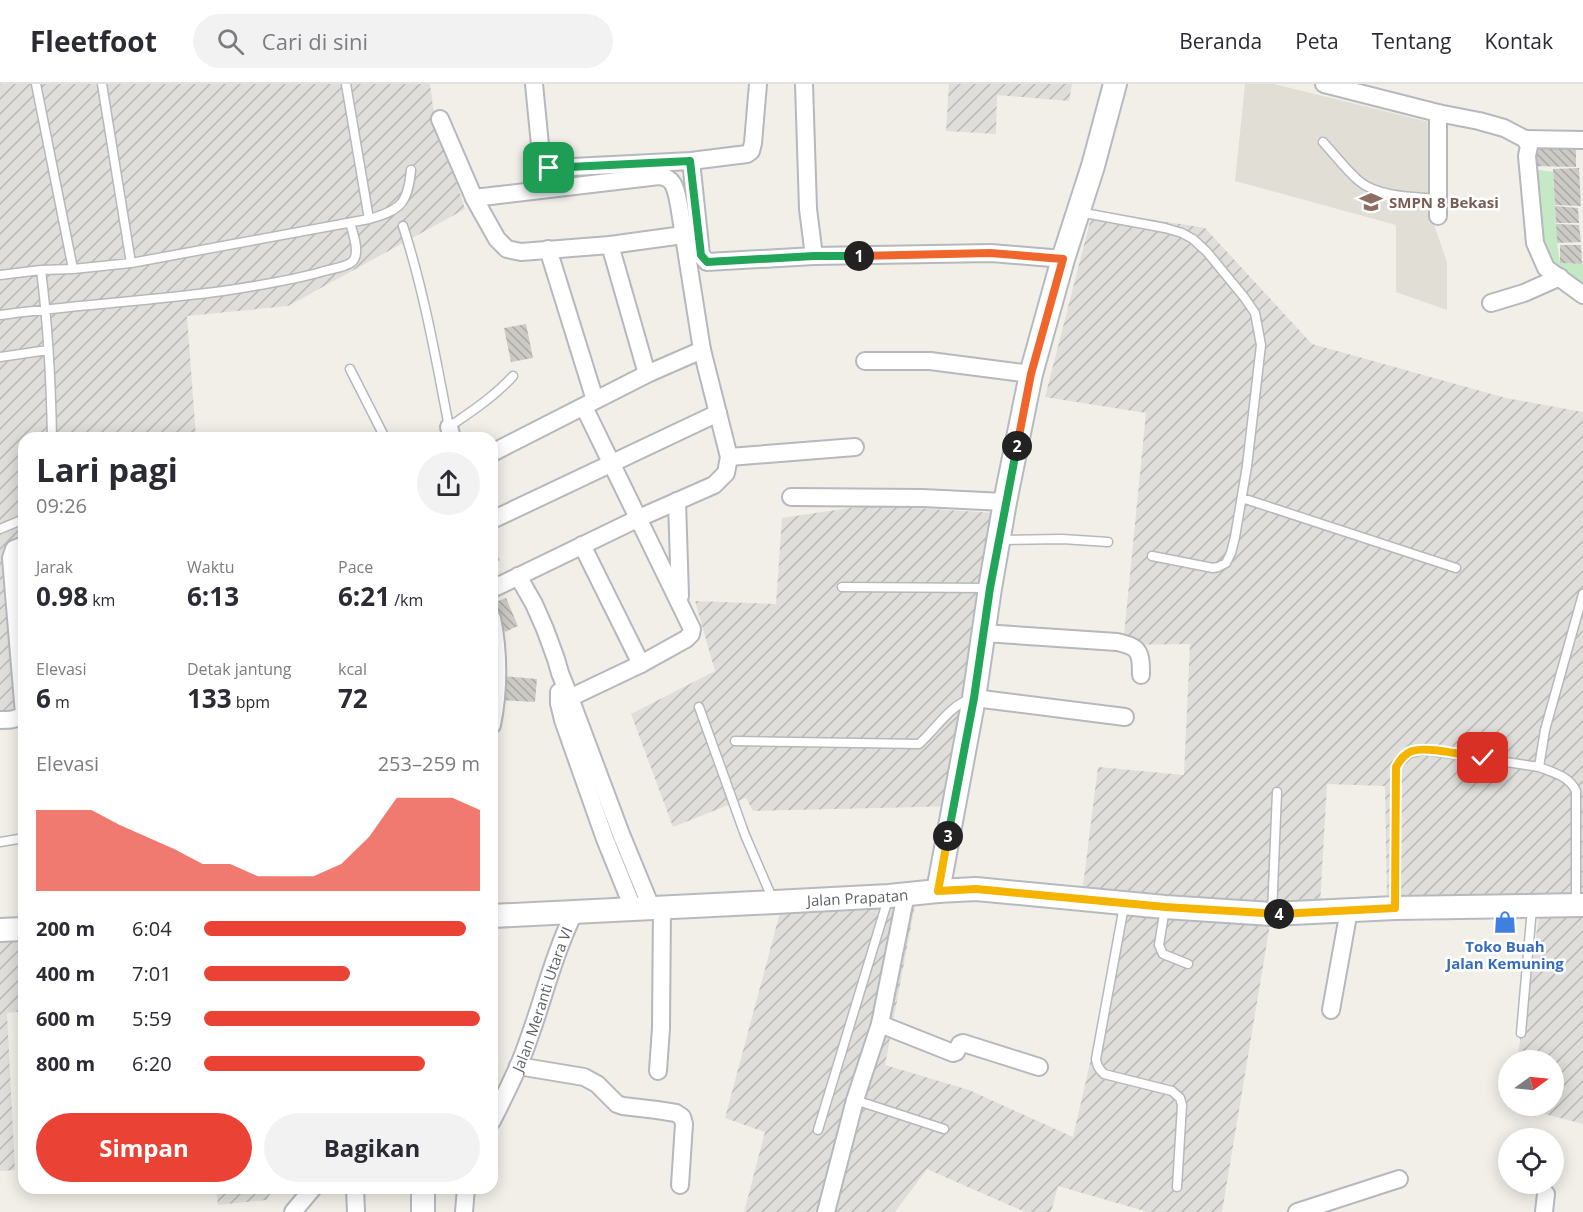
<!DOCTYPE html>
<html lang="id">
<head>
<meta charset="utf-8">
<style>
  :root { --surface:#fff; --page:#f2f2f3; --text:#2b2b33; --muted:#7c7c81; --line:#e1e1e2; --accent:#ea4335 }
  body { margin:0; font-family:"Open Sans",sans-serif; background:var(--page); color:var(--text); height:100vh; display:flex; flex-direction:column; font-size:22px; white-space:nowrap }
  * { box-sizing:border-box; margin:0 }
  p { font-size:20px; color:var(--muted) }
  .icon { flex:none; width:33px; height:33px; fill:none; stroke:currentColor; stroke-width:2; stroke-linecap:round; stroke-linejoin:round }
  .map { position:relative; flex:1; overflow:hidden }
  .drawer { position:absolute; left:18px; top:348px; width:480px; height:762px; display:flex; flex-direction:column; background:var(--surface); border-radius:18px; box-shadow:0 3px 15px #0003 }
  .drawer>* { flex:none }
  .needle { width:39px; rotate:75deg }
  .tools { position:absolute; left:1498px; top:966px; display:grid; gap:12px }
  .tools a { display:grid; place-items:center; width:66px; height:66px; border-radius:50%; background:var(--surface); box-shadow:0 3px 15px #0003; font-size:30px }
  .pin { position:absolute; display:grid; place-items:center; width:51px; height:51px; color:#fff; margin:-26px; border-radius:12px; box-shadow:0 3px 9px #0006 }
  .km { position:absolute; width:30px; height:30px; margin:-15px; border-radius:50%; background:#222; color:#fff; font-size:16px; line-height:30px; text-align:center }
  .round { display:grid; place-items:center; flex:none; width:63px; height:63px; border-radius:32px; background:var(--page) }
  .head { display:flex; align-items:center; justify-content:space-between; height:102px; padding:0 18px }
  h1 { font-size:33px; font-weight:700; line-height:45px }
  .stats { display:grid; grid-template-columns:repeat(3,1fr); gap:9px; height:102px; padding:6px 18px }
  .stats div { display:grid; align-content:center }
  .stats b { font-size:26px; font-weight:700 }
  .stats small { font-size:16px; font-weight:400 }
  .stats p { font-size:16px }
  .chart { height:168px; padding:12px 18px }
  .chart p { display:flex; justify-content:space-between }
  .chart svg { width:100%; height:108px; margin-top:6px; fill:var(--accent); opacity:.7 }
  .cta { display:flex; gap:12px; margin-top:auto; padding:12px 18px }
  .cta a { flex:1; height:69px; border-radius:36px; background:var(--accent); color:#fff; font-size:24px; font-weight:700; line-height:69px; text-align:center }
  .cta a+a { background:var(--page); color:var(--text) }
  ul { padding:0 18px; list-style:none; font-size:20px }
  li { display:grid; grid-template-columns:96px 72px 1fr; align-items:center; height:45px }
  li i { height:15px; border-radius:8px; background:var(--accent) }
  header { display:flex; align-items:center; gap:36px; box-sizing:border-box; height:84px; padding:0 30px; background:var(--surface); border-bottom:2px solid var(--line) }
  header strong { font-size:28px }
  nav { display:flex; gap:33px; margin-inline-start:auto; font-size:21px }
  .search { width:420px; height:54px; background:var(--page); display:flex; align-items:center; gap:15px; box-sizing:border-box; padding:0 21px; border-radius:33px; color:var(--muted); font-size:22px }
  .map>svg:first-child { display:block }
  .industrial { fill:url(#industrial-furrows) }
  .education { fill:#e1ded6 }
  .park { fill:#c5e8c5 }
  .building { fill:url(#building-back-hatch) }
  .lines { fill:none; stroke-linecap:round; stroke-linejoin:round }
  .lane-casing { stroke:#b5b8bc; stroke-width:11 }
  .street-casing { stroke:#b5b8bc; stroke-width:20 }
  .secondary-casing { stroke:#b6babf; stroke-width:26 }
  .lane { stroke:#fff; stroke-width:8 }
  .street { stroke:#fff; stroke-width:16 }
  .secondary { stroke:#fff; stroke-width:22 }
  .split-1-casing { stroke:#fff; stroke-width:12 }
  .split-2-casing { stroke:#fff; stroke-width:12 }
  .split-3-casing { stroke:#fff; stroke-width:12 }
  .split-4-casing { stroke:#fff; stroke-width:12 }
  .split-5-casing { stroke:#fff; stroke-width:12 }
  .split-1 { stroke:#22a559; stroke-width:8 }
  .split-2 { stroke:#f0652b; stroke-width:8 }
  .split-3 { stroke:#22a559; stroke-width:8 }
  .split-4 { stroke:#f5b400; stroke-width:8 }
  .split-5 { stroke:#f5b400; stroke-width:8 }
  .labels { text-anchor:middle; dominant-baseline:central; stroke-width:5; stroke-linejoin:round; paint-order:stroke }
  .education-label { font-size:15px; font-weight:bold; fill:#785e54; stroke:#fff; text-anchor:start }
  .street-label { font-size:15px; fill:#5f6368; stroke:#fff }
  .shop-label { font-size:15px; font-weight:bold; fill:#366cbe; stroke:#fff }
</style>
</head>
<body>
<header>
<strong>Fleetfoot</strong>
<div class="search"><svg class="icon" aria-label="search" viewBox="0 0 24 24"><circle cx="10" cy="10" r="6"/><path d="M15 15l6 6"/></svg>Cari di sini</div>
<nav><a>Beranda</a><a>Peta</a><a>Tentang</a><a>Kontak</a></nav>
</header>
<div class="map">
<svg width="1583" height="1128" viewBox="0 0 1583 1128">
  <defs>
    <pattern id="industrial-furrows" width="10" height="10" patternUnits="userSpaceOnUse" patternTransform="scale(1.5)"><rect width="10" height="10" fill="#e0deda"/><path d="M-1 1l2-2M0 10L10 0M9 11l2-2" fill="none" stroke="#b9b8b5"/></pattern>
    <pattern id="building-back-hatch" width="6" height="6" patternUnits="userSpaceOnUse" patternTransform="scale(1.5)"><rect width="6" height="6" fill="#cccac5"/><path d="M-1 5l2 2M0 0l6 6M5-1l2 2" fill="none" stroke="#a9a8a4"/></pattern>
  </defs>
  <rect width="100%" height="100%" fill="#f1efe8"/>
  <path class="industrial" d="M 0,0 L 430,0 L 433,23 L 465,125 L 288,222 L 187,232 L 196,354 L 24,354 L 24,463 L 23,464 L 24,489 L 24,637 L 0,639 Z
    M 949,0 L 1072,0 L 1069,17 L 997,11 L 996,50 L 946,47 Z
    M 1093,126 L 1205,144 L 1312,260 L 1506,314 L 1583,328 L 1583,1040 L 1515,1022 L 1554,1022 L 1554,976 L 1517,976 L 1542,813 L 1387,814 L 1385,702 L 1327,700 L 1320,821 L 1273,822 L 1222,1128 L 1148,1128 L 1058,1102 L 1051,1128 L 1025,1128 L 927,1085 L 895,1128 L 744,1128 L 765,1048 L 725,1034 L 781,825 L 915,821 L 885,981 L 969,1006 L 1073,1053 L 1125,827 L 1080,825 L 1098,683 L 1184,691 L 1190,560 L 1123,561 L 1146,329 L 1045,313 Z
    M 869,421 L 1010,430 L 960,722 L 753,727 L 746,714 L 673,743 L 631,630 L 715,587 L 695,517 L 776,520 L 782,434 Z
    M 24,840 L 24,927 L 7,929 L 15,1086 L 0,1087 L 0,843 Z
    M 216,1104 L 273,1104 L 267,1116 L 218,1121 Z"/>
  <path class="education" d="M 1245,0 L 1274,0 L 1429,38 L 1433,138 L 1447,178 L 1447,226 L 1396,208 L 1396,141 L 1235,97 Z"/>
  <path class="park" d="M 1532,85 L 1553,88 L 1557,159 L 1560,179 L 1583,180 L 1583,208 L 1557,188 L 1538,161 Z"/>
  <path class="building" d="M 1532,62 L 1576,63 L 1576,83 L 1531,82 Z
    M 1579,84 L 1581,122 L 1555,121 L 1553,85 Z
    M 1555,122 L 1578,124 L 1579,139 L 1556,139 Z
    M 1556,140 L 1579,141 L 1581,158 L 1557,159 Z
    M 1560,161 L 1581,161 L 1582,180 L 1560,179 Z
    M 526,240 L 533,274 L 511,278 L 504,244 Z
    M 495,468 L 500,476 L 492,481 L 492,470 Z
    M 506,514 L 518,542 L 505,548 L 493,519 Z
    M 502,592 L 537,595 L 535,618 L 500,616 Z"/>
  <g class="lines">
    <g class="lane-casing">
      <path id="lane" d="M 36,0 L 73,185
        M 102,0 L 131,179
        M 346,0 L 369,135
        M 1323,58 C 1335,71 1346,86 1359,97 C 1378,113 1414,113 1438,115
        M 1079,128 L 1165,144 L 1182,149 L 1193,155 L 1207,168 L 1244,213 L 1255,229 L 1261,261 L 1247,382 L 1235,453 L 1231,469 L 1226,479 L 1218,483 L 1213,484 L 1152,472
        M 403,142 C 424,207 436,275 449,343 C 472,327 494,313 513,292
        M 41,186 C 48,241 51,298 52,354
        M 0,191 L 41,186 L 73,185 L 131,179 L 369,135 C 401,126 408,119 411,86
        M 0,231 C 74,221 149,217 223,207 C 256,202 289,197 321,188 C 330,185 344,184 352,178 C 361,170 353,149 350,139
        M 0,273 L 48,266
        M 350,285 L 385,354
        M 1242,414 L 1456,484
        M 0,445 L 24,435
        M 999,456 L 1062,455 L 1108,458
        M 842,503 L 989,504
        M 699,623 L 745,751 L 773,816
        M 735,657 L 919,660 C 935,646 951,620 971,615
        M 0,758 L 24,754
        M 1576,821 L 1576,707 C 1569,692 1554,689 1539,683 L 1545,646 L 1583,510
        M 1124,822 L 1096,975 C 1097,982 1099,985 1104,990 L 1172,1007 L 1180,1014 L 1182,1021 L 1177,1103
        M 1165,824 L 1159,861 L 1163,870 L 1188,880
        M 1395,824 L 1396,683 C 1403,669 1411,668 1426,666 L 1539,683
        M 1272,830 L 1277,708
        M 1521,949 L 1532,824
        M 855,1016 L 944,1045
        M 818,1046 L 888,815"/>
    </g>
    <g class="street-casing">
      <g id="street">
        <path d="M 534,0 L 541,71 C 542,78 545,83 553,84 L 691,77 L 747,70 L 751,67 L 753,59 L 758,0"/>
        <path d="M 804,0 L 808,125 L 814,172"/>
        <path d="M 1324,0 L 1438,29 L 1479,37 L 1504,44 L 1525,55 L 1529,62 L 1527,72 L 1535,159 L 1546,184 L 1583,211"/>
        <path d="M 440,35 L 474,114 L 497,155 L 507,165 L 521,168 L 610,161 L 683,151"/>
        <path d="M 1525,55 L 1583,56"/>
        <path d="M 691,77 L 701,171 L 707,178 L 814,172 L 991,169 L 1063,175"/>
        <path d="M 474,114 L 659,92 C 675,93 676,107 679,121 L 702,266 L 729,373 L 726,389 L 714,401 L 639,434 L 492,505"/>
        <path d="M 1438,132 L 1438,29"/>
        <path d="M 610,161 L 647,290"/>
        <path d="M 548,165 L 595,316"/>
        <path d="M 1491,219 L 1524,209 L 1560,193"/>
        <path d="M 865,277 L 930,277 L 1031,290"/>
        <path d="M 449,343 L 452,354"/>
        <path d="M 492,369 L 647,290 L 702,266"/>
        <path d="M 729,373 L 855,363"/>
        <path d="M 791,413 L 922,414 L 1005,418"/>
        <path d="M 677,417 L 680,512"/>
        <path d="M 492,436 L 718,329"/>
        <path d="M 582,461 L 641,580"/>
        <path d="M 518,492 L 534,520 L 545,545 L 556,575 L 560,589 L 570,614 L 621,750 L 651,823"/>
        <path d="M 492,534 C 499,568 499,607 492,641"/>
        <path d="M 983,549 L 1117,558 C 1140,563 1141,568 1141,591"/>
        <path d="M 559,608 L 559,619 L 563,636 L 605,755 L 633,824"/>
        <path d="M 974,614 L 1125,633"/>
        <path d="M 559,619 L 641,580 L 686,555 L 691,550 L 692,545 L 584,323"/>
        <path d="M 0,636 C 9,636 17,636 24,630 L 11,474 L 14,465 L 24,461"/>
        <path d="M 1331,926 L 1349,826"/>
        <path d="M 880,940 L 953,969 L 956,968 L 960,960 L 963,959 L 1039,983"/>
        <path d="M 518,982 L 584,993 L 597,1000 L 617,1020 L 623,1022 L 657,1026 L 676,1029 L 682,1033 L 684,1040 L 680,1101"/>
        <path d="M 658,987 L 661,944 L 662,822"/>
        <path id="s1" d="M 492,1037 C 501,1019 510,1001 518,983 C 540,932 550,877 575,827"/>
        <path d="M 355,1104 L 356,1128"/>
        <path d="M 293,1128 L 313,1104"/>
        <path d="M 464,1128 L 466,1104"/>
        <path d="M 826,1128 L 855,1016 L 880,940 L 906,810"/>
        <path d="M 1297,1128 L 1399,1095"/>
        <path d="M 1544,1128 L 1546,1110"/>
      </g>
    </g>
    <g class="secondary-casing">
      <g id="secondary">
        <path d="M 938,807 L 974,614 L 990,504 L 1005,418 L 1031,290 L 1063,175 L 1093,82 L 1115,0"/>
        <path id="s2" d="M 492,832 L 775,818 L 889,812 L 938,807 L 976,805 L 1165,823 L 1272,830 L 1395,824 L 1583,821"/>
        <path d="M 0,846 L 24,845"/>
        <path d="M 423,1104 L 423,1128"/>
      </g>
    </g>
    <use href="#lane" class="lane"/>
    <use href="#street" class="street"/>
    <use href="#secondary" class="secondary"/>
  </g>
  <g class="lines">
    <g class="split-1-casing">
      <path id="split-1" d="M 549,84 L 690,77 L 701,171 L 707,178 L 814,172 L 859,172"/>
    </g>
    <g class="split-2-casing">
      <path id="split-2" d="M 859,172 L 990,169 L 1063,175 L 1031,290 L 1017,362"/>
    </g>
    <g class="split-3-casing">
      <path id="split-3" d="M 948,752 L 974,614 L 990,504 L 1017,362"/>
    </g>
    <g class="split-4-casing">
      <path id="split-4" d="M 948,752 L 938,807 L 976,805 L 1165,823 L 1279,830"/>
    </g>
    <g class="split-5-casing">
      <path id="split-5" d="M 1279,830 L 1395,824 L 1396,683 C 1400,676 1404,670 1412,667 C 1429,662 1465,672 1483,674"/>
    </g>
    <use href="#split-1" class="split-1"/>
    <use href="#split-2" class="split-2"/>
    <use href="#split-3" class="split-3"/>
    <use href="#split-4" class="split-4"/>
    <use href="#split-5" class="split-5"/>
  </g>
  <defs>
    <g id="school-bare" transform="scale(1.8)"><path d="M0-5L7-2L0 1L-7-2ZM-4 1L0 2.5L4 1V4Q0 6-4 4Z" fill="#8d6e63" stroke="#fff" stroke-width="2.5" paint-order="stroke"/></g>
    <g id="shop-bare" transform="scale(1.8)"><path d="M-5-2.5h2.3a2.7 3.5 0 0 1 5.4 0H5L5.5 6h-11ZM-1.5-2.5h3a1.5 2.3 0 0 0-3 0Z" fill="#3f7fe0" stroke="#fff" stroke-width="2.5" paint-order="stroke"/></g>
  </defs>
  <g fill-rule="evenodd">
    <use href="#school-bare" x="1371" y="118"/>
    <use href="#shop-bare" x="1505" y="838"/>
  </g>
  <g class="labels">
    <g class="education-label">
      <text x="1389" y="118">SMPN 8 Bekasi</text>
    </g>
    <g class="street-label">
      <text stroke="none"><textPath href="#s2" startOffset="366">Jalan Prapatan</textPath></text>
      <text stroke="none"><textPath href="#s1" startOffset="132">Jalan Meranti Utara VI</textPath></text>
    </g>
    <g class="shop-label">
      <text x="1505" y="862">Toko Buah<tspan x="1505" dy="17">Jalan Kemuning</tspan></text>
    </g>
  </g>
</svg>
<div class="tools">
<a><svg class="needle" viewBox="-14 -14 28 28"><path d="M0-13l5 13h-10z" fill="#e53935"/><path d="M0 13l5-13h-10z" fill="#7c7c81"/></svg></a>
<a><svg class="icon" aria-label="locate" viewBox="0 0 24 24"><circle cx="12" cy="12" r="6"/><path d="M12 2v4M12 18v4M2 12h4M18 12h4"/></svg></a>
</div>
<div class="pin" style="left:549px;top:84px;background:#1e9e55"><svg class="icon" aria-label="arrive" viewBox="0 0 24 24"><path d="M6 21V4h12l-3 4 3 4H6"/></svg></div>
<div class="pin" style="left:1483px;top:674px;background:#d93025"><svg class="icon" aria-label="check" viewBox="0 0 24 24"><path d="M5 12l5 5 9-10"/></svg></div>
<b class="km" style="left:859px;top:172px">1</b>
<b class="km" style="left:1017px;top:362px">2</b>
<b class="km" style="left:948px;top:752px">3</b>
<b class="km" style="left:1279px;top:830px">4</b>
<section class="drawer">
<div class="head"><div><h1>Lari pagi</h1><p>09:26</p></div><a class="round"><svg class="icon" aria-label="share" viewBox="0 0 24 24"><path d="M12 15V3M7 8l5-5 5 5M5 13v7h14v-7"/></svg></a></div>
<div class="stats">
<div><p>Jarak</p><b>0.98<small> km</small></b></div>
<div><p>Waktu</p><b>6:13</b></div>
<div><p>Pace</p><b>6:21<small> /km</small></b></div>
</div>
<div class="stats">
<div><p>Elevasi</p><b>6<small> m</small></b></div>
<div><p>Detak jantung</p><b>133<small> bpm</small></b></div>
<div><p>kcal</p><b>72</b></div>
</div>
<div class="chart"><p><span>Elevasi</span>253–259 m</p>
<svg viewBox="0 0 160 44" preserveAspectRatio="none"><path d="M0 44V11L10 11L20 11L30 17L40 22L50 27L60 33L70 33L80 38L90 38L100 38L110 33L120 22L130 6L140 6L150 6L160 11V44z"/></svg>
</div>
<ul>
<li><b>200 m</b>6:04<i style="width:95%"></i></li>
<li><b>400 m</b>7:01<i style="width:53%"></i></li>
<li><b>600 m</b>5:59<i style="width:100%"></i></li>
<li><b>800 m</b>6:20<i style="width:80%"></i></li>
</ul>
<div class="cta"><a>Simpan</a><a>Bagikan</a></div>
</section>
</div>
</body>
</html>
